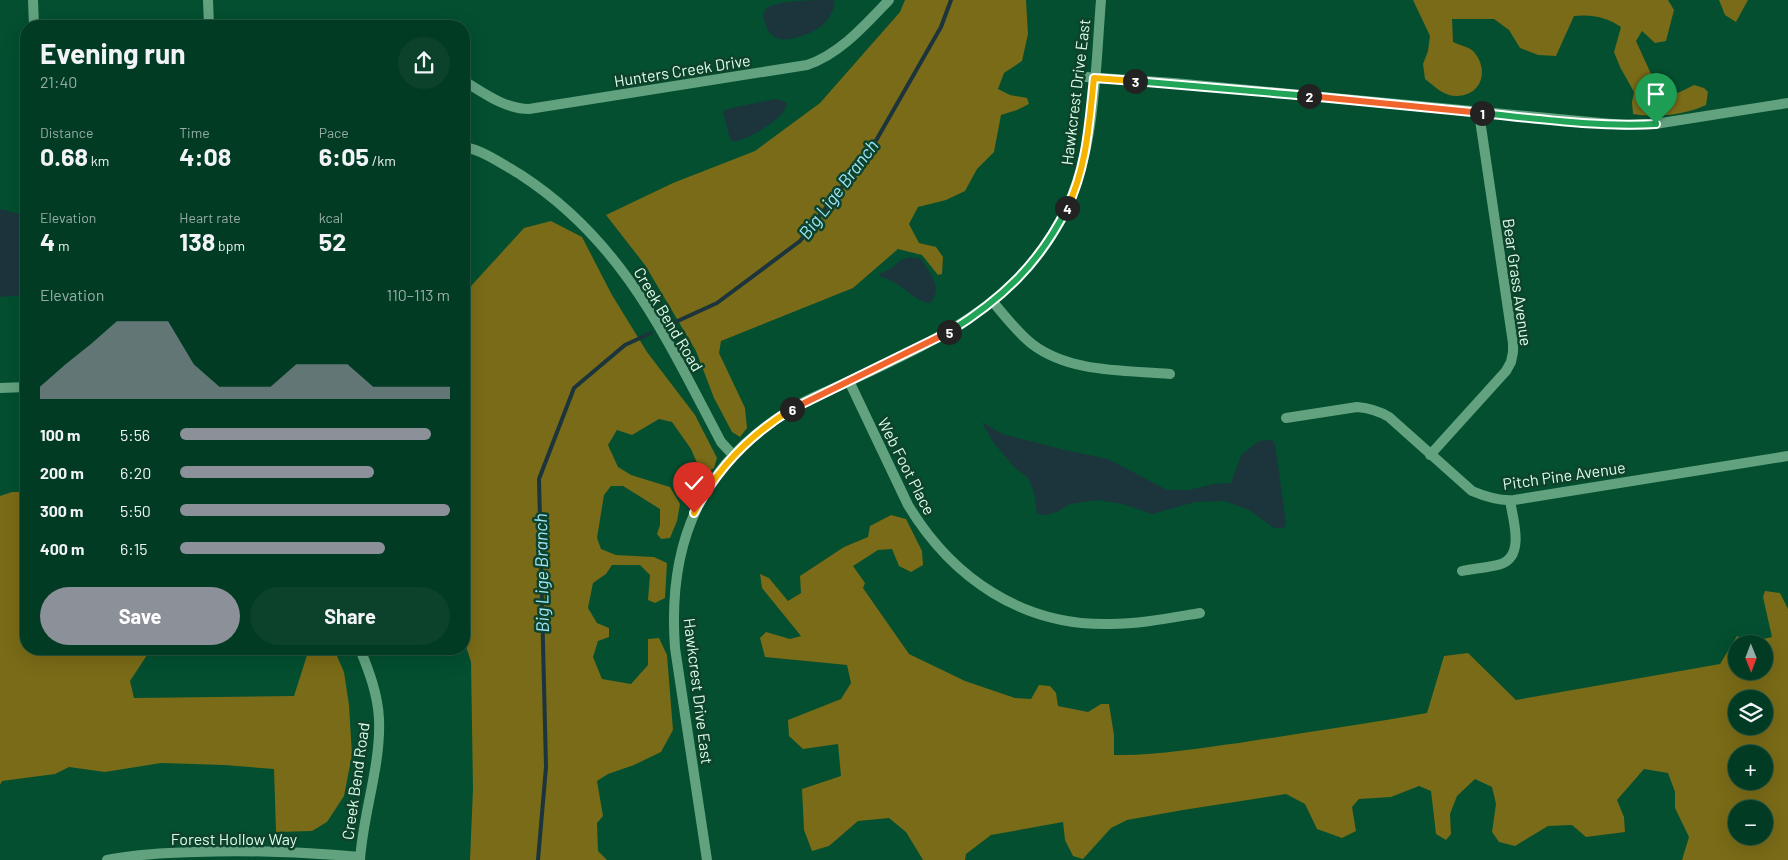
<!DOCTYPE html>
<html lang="en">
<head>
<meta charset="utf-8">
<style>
  :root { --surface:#023b24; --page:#0c422c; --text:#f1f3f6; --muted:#96ada6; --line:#235541; --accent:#8c9099 }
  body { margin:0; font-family:Barlow,sans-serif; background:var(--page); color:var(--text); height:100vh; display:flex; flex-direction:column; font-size:19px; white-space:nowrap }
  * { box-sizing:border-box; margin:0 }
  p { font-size:16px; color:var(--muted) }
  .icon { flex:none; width:28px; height:28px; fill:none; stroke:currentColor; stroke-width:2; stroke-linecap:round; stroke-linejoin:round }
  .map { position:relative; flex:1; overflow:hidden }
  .panel { position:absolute; left:20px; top:20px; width:450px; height:635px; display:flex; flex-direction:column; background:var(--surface); border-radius:20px; box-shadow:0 5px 20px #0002,0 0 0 1px var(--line) }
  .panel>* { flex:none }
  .needle { width:32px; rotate:179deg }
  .fabs { position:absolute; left:1728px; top:635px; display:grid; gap:10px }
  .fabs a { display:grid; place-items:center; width:45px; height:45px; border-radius:50%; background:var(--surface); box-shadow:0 5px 20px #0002,0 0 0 1px var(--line); font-size:25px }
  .pin { position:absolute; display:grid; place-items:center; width:42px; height:42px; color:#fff; margin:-51px -21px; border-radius:50% 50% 50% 0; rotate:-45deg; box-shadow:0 0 5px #0007 }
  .pin .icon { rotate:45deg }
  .km { position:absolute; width:25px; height:25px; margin:-12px; border-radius:50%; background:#222; color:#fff; font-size:14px; line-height:25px; text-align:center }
  .round { display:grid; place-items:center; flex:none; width:52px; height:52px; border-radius:26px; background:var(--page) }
  .headline { display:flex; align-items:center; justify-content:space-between; height:85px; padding:0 20px }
  h1 { font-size:28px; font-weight:700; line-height:38px }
  .figures { display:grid; grid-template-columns:repeat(3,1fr); gap:8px; height:85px; padding:5px 20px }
  .figures div { display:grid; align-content:center }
  .figures b { font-size:25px; font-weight:700 }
  .figures small { font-size:14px; font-weight:400 }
  .figures p { font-size:14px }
  .chart { height:140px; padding:10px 20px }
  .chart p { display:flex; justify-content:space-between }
  .chart svg { width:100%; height:90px; margin-top:5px; fill:var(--accent); opacity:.7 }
  .primary-button { display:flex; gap:10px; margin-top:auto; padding:10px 20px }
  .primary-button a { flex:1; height:58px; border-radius:30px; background:var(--accent); color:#fff; font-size:20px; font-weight:700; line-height:58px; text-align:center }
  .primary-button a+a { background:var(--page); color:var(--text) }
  ul { padding:0 20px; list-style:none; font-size:16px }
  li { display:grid; grid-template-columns:80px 60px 1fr; align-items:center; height:38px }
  li i { height:12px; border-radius:6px; background:var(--accent) }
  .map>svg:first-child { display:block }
  .green { fill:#796b17; fill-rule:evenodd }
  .water { fill:#1c353c }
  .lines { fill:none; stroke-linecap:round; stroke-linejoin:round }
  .stream { stroke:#1c353c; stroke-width:4 }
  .street { stroke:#62a27f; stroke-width:10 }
  .split-1-casing { stroke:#fff; stroke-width:10 }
  .split-2-casing { stroke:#fff; stroke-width:10 }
  .split-3-casing { stroke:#fff; stroke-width:10 }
  .split-4-casing { stroke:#fff; stroke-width:10 }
  .split-5-casing { stroke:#fff; stroke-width:10 }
  .split-6-casing { stroke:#fff; stroke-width:10 }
  .split-7-casing { stroke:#fff; stroke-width:10 }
  .split-1 { stroke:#22a559; stroke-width:6 }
  .split-2 { stroke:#f0652b; stroke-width:6 }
  .split-3 { stroke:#22a559; stroke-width:6 }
  .split-4 { stroke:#f5b400; stroke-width:6 }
  .split-5 { stroke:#22a559; stroke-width:6 }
  .split-6 { stroke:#f0652b; stroke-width:6 }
  .split-7 { stroke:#f5b400; stroke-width:6 }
  .labels { text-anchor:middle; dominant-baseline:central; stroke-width:5; stroke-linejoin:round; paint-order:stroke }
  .street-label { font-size:16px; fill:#ddfeea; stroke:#0e422a }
  .water-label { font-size:18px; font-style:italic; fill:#9de6fc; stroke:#0e422a }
</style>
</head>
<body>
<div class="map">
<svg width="1788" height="860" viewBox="0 0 1788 860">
  <rect width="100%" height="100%" fill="#034f30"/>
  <path class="green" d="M 905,0 L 1026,0 L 1028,34 L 1022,61 L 1004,73 L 998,89 L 1010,95 L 1027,98 L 1029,104 L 1017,110 L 1001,115 L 994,152 L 977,169 L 965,191 L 946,200 L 918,207 L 909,224 L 919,243 L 936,247 L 943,257 L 942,274 L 938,275 L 922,255 L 898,249 L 853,288 L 721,341 L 719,353 L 745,408 L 747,428 L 740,437 L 732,432 L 714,398 L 696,351 L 645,265 L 606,215 L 673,183 L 755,151 L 820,103 L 900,12 Z
    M 1413,0 L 1668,0 L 1674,10 L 1666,41 L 1655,43 L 1642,31 L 1636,41 L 1657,87 L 1668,95 L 1680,92 L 1694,85 L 1704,88 L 1708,92 L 1706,105 C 1685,115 1656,118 1633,114 L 1632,102 L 1634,92 L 1620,67 L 1614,52 L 1621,27 C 1606,17 1592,14 1574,16 L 1556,56 L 1538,55 L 1520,48 L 1509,30 L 1494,19 L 1452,19 L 1453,42 C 1459,45 1470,47 1474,52 C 1490,71 1481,97 1455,96 C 1444,96 1434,86 1425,79 L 1423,64 L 1428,51 L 1430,36 Z
    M 1719,0 L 1748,0 L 1736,22 L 1725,15 Z
    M 551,221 L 582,237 L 612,295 L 647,352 L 695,415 L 717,458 L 714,468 L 708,472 L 697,463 L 691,449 L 672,422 L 659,419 L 632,435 L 617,430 L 608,445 L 618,467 L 631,475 L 670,487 L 680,504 L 677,521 L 670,538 L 661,539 L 657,534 L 660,525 L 660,509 L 623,486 L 611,486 L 604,495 L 597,538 L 601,549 L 616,555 L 654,557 L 667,563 L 665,598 L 655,603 L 648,600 L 650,575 L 640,565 L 612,565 L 606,574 L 593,583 L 588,608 L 597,623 L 609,628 L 609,637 L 598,641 L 593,657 L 602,679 L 631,684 L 648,665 L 648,639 L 659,638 L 667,655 L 673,730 L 661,752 L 634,765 L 608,774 L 597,781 L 603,816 L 597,823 L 598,851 L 607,860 L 470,860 L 473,789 L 471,662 L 464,640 L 464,300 L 472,285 L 524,228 Z
    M 12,492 L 26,492 L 26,649 L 151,649 L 130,681 L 134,698 L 294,696 L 309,649 L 334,649 L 344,672 L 349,705 L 352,755 L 344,796 L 327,822 L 312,831 L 276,832 L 274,769 L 224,765 L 161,763 L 105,772 L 69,767 L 55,774 L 2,781 L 0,785 L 0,496 Z
    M 891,515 L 906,519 L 922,551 L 923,565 L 911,572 L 899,566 L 892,549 L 878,550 L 853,566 L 865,583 L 863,588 L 909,654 L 965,681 L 1015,698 L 1031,699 L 1039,685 L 1050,686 L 1056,693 L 1058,706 L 1088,712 L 1101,704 L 1109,704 L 1114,735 L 1114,755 C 1155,756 1198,748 1239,743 C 1302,733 1364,724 1427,713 L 1444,656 L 1468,653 L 1516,700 L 1720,664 L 1737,636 L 1750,642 L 1772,637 L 1763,597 L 1765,591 L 1780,593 L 1788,609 L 1788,860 L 1682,860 L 1689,837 L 1675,808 L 1675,792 L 1668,773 L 1644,769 L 1617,800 L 1624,817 L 1625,832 L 1586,837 L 1572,825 L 1548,826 L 1515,846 L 1499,842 L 1492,832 L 1496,804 L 1492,787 L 1475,779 L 1457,796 L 1450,814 L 1451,834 L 1446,840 L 1436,834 L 1431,791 L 1419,786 L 1391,797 L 1359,799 L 1352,807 L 1356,831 L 1342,838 L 1317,829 L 1305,804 L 1286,794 L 1183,810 L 1127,820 L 1111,828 L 1083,859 L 1073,856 L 1065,840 L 1063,822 L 991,835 L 966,854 L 965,860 L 923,860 L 906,832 L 889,818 L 858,821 L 829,846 L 812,851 L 804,830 L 802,789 L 841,776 L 838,744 L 803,749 L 789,736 L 788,720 L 841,699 L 851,683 L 847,665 L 765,657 L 760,638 L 766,632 L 790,639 L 801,636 L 762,588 L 760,574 L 769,578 L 788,601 L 801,593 L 800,576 L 844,547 L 868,537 L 870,526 ZM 1736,644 L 1764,644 L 1764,671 L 1736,671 ZM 1736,699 L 1764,699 L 1764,726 L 1736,726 ZM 1736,754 L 1764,754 L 1764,781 L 1736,781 ZM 1736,809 L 1764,809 L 1764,836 L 1736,836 Z"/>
  <path class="water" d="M 833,0 L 835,5 C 832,12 827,23 820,27 C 811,34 782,45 773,36 C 767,32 765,22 763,15 C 764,13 765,10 767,8 C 777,0 818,0 833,0 Z
    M 775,99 L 783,101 L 787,104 C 784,120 749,138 734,142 L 730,139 L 723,112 L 727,109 Z
    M 0,209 L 26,216 L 26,295 L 0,297 Z
    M 910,257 L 921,259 C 930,274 944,288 930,303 C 918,303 904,287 892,281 C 888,279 884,278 881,277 L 879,274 L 892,268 L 899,261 Z
    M 982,422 L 1002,434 L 1069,451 L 1108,459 L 1167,490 L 1189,490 L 1214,484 L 1231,483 L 1241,455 L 1259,441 L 1272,440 L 1275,444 L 1286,523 L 1284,528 L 1274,528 L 1249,510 L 1225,501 L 1195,502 L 1152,514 L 1123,504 L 1098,500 L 1070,504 L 1057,512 L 1046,515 L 1037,514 L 1034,492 L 1028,478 L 1013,466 L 993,442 Z"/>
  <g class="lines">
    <path class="stream" d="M 669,325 L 717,303 L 800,241 L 870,151 L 941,27 L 951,0
      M 538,860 L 546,767 L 539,479 L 574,388 L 625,345 L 651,333"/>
    <path class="street" d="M 33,0 L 34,26
      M 208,0 L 209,26
      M 1086,77 L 1174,83 L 1623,125 L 1655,124 L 1788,103
      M 464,81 C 484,93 505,109 529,109 L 807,65 C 840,54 865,25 889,0
      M 464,147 C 483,150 504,165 521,175 C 624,242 666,338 721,442 L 733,455
      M 993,302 C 1005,316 1017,332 1032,344 C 1070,373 1124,370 1170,374
      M 849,381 L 908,505 C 952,578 1022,626 1110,624 C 1140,624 1170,618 1200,613
      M 0,388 L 26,387
      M 1286,418 L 1357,407 C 1370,408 1379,411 1389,417 L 1472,491 C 1486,497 1499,501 1514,500 L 1788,456
      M 1430,455 L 1506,371 L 1511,362 L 1513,352 L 1513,343 L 1479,113
      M 1462,571 C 1475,568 1489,568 1501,564 C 1525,556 1513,519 1510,501
      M 107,860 C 136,854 166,853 195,852 C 251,850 305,852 360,857
      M 360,860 C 363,813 381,766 379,719 C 378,695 369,671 360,649
      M 707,860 L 675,648 C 667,539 703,459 800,404 C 816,395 833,389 850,381 C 932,342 1013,307 1059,223 C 1096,158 1095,73 1101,0"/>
  </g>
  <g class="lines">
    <g class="split-1-casing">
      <path id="split-1" d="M 1482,113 C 1540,119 1597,127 1656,124"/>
    </g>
    <g class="split-2-casing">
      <path id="split-2" d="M 1309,96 L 1482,113"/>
    </g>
    <g class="split-3-casing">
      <path id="split-3" d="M 1135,81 L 1309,96"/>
    </g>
    <g class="split-4-casing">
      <path id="split-4" d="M 1067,208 C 1087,167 1089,123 1094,78 L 1135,81"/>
    </g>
    <g class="split-5-casing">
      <path id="split-5" d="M 949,332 C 1002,299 1039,264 1067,208"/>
    </g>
    <g class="split-6-casing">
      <path id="split-6" d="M 792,409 L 949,332"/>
    </g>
    <g class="split-7-casing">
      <path id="split-7" d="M 694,513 C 717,468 749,435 792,409"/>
    </g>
    <use href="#split-1" class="split-1"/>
    <use href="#split-2" class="split-2"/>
    <use href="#split-3" class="split-3"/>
    <use href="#split-4" class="split-4"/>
    <use href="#split-5" class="split-5"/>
    <use href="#split-6" class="split-6"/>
    <use href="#split-7" class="split-7"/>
  </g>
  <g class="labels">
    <g class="street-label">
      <text transform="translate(682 70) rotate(-9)">Hunters Creek Drive</text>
      <text transform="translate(1075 92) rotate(-83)">Hawkcrest Drive East</text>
      <text transform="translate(1518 282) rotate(82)">Bear Grass Avenue</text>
      <text transform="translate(669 319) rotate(59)">Creek Bend Road</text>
      <text transform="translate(907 466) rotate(63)">Web Foot Place</text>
      <text transform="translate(1564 475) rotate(-8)">Pitch Pine Avenue</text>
      <text transform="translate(699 691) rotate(83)">Hawkcrest Drive East</text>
      <text transform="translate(355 781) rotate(-82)">Creek Bend Road</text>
      <text x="234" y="838">Forest Hollow Way</text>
    </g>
    <g class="water-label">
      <text transform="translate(838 189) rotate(-53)">Big Lige Branch</text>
      <text transform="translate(541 573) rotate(-91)">Big Lige Branch</text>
    </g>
  </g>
</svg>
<div class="fabs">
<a><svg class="needle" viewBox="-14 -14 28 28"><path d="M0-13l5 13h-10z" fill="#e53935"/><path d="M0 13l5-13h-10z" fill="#96ada6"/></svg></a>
<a><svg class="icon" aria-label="layers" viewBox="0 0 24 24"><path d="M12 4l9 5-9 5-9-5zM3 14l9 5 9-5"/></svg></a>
<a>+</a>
<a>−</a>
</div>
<div class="pin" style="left:1656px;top:124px;background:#1e9e55"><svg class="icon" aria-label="arrive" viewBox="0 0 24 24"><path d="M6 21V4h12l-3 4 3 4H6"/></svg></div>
<div class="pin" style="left:694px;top:513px;background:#d93025"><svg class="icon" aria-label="check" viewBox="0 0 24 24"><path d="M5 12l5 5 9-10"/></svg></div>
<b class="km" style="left:1482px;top:113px">1</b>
<b class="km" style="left:1309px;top:96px">2</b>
<b class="km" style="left:1135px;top:81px">3</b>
<b class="km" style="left:1067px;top:208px">4</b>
<b class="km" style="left:949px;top:332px">5</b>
<b class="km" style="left:792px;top:409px">6</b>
<section class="panel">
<div class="headline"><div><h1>Evening run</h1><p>21:40</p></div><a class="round"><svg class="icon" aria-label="share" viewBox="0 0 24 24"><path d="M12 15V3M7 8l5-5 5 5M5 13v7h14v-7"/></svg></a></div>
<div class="figures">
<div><p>Distance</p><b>0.68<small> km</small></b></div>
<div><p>Time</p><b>4:08</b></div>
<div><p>Pace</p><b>6:05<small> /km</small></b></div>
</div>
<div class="figures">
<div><p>Elevation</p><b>4<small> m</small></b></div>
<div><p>Heart rate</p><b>138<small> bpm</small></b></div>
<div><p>kcal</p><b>52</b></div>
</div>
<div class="chart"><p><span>Elevation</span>110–113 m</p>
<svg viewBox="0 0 160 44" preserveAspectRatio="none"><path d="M0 44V38L10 27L20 17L30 6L40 6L50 6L60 27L70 38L80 38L90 38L100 27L110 27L120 27L130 38L140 38L150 38L160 38V44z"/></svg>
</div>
<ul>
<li><b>100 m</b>5:56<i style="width:93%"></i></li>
<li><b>200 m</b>6:20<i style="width:72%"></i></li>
<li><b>300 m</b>5:50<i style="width:100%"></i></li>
<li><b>400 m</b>6:15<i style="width:76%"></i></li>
</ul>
<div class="primary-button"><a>Save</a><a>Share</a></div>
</section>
</div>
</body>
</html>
